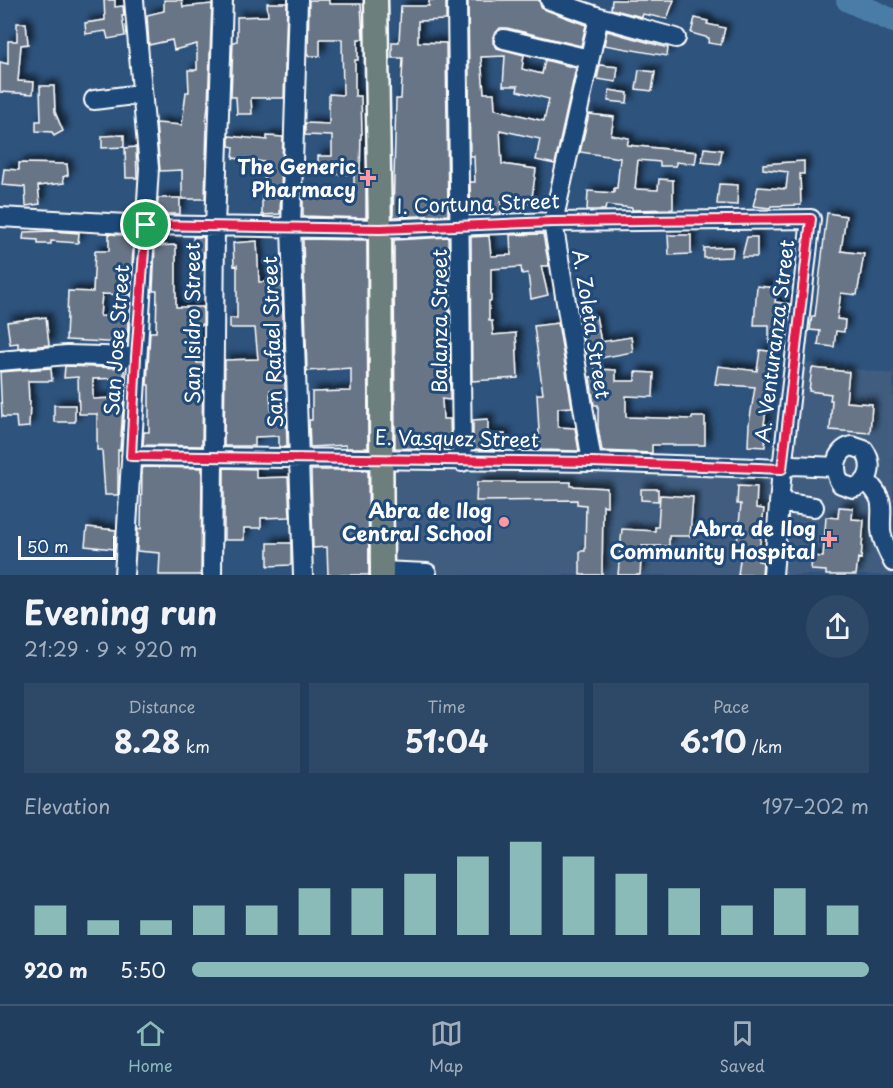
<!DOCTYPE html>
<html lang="en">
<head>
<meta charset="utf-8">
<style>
  :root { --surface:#223e5e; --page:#2e4967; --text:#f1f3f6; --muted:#a2aebc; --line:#3f5773; --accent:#8bbbb9 }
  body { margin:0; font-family:"Playpen Sans",sans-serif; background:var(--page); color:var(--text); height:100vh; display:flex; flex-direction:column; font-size:22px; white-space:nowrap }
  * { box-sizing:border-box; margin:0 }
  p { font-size:20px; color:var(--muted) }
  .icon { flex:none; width:33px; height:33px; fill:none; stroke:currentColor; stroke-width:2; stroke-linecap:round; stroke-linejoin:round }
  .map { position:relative; height:575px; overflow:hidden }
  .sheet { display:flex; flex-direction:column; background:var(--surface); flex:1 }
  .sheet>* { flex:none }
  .scale { position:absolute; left:18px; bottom:15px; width:98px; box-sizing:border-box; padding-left:6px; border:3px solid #fff; border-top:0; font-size:16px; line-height:21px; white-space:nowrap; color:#fff; -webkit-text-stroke:4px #1f4a7a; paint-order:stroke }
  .pin { position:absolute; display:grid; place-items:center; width:51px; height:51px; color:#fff; margin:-26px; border:3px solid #fff; border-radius:50%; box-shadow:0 2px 6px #0007 }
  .round { display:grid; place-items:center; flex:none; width:63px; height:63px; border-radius:32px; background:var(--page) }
  .headline { display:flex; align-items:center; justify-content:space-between; height:102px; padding:0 24px }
  h1 { font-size:33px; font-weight:700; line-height:45px }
  .metrics { display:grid; grid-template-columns:repeat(3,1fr); gap:9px; height:102px; padding:6px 24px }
  .metrics div { display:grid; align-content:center; border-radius:0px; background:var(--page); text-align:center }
  .metrics b { font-size:30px; font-weight:700 }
  .metrics small { font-size:16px; font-weight:400 }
  .metrics p { font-size:16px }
  .chart { height:168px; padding:12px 24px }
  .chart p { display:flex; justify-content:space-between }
  .chart svg { width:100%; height:108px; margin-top:6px; stroke:var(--accent); stroke-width:6 }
  ul { padding:0 24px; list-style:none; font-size:20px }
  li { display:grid; grid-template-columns:96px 72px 1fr; align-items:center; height:45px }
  li i { height:15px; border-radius:8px; background:var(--accent) }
  .menu { display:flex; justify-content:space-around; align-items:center; height:84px; border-top:2px solid var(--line); background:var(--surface); font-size:16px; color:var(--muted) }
  .menu a { display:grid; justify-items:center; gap:3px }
  .menu .current { color:var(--accent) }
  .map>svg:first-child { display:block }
  .built { fill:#3f5d80 }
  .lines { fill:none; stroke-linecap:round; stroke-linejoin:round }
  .river { stroke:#4a7ca7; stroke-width:24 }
  .building { fill:#687587; stroke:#fff; stroke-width:1.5; fill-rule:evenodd; filter:url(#shadow) }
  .minor-casing { stroke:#fff; stroke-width:22 }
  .major-casing { stroke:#fff; stroke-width:27 }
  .minor { stroke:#1f4a7a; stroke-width:18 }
  .major { stroke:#6c7f7c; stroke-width:22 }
  .route-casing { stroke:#fff; stroke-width:12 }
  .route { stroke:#e11d48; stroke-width:8 }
  .poi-dot { fill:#ff9aa2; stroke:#1f4a7a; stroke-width:2 }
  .labels { text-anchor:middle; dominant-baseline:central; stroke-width:6; stroke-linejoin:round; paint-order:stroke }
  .poi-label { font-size:20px; font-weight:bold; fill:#fff; stroke:#1f4a7a; text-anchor:end }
  .street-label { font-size:20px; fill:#fff; stroke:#1f4a7a }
</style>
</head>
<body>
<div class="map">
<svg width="893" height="575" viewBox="0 0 893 575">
  <defs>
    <filter id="shadow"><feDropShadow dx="5" dy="-5" stdDeviation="3" flood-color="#0009"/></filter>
  </defs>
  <rect width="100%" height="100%" fill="#2e537d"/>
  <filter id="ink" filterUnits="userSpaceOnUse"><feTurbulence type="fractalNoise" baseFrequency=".0167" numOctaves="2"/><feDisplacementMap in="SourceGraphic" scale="12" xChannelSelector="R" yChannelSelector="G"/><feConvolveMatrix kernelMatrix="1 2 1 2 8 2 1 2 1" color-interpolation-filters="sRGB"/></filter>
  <g filter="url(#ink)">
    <path class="built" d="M 803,362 L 893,374 L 893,575 L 781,575 Z
      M 392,467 L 617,469 L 763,475 L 770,480 L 772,489 L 765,575 L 394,575 Z"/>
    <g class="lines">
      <path class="river" d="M 848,0 L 893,21"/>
    </g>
    <path class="building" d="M 104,0 L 115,0 L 115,7 L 123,6 L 124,16 L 122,16 L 125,36 L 108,39 L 106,31 L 86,34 L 85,23 L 105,20 Z
      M 164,0 L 182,0 L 183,7 L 212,4 L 208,105 L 206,123 L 207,123 L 205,199 L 182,199 L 182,170 L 160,171 L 156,123 L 182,125 L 186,92 L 189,92 L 188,70 L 197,70 L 197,44 L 174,50 L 172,40 L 149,45 L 147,15 L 164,11 Z
      M 309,0 L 329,0 L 329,4 L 361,4 L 363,39 L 358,39 L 358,60 L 355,60 L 355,96 L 361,96 L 362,134 L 361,134 L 360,174 L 366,174 L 366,218 L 303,216 L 303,192 L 307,192 L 308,197 L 354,196 L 354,174 L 318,175 L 318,156 L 332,156 L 332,136 L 305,135 L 305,123 L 329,124 L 329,94 L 343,95 L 342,39 L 320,39 L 320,56 L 308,56 Z
      M 429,0 L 446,0 L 446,20 L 418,21 L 418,42 L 446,43 L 448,215 L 393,217 L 396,99 L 401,99 L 403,58 L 392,58 L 392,42 L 399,42 L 401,6 L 429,6 Z
      M 468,0 L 539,0 L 541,7 L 546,10 L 586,25 L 581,46 L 507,28 L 500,28 L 493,36 L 493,43 L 497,48 L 524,55 L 522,69 L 542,74 L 545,60 L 576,68 L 555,164 L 536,160 L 540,139 L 500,130 L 502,164 L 536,169 L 531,204 L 501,201 L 501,213 L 471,214 L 470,182 L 475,182 L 474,156 L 470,156 ZM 505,56 L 503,86 L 518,86 L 517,91 L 549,99 L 544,121 L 495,109 L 494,93 L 484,93 L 481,57 Z
      M 612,0 L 674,0 L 667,19 L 643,14 L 642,17 L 611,9 Z
      M 267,3 L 287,3 L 284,98 L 251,98 L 252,114 L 237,114 L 236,97 L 231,97 L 233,42 L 237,41 L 237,17 L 268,16 Z
      M 695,18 L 708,21 L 707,24 L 725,28 L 721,45 L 708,43 L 709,38 L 691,33 Z
      M 17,23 L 26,23 L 28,44 L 21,45 L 18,81 L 34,82 L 33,94 L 0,92 L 0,62 L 8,64 L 8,41 L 17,41 Z
      M 607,31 L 668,48 L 667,56 L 604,45 Z
      M 600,65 L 618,67 L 616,82 L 597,79 Z
      M 639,70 L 655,72 L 652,91 L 636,89 Z
      M 40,86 L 54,86 L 55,112 L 63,131 L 54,136 L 52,132 L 36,131 L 36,121 L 41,121 Z
      M 609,90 L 628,93 L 627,103 L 608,101 Z
      M 589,114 L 614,117 L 611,135 L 629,138 L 627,145 L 697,152 L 695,164 L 676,162 L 676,166 L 660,166 L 660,162 L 638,160 L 635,189 L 658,190 L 659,179 L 673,180 L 673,209 L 632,210 L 632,208 L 606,205 L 605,210 L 587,210 L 588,191 L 614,193 L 614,188 L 617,188 L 620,158 L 580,152 Z
      M 124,135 L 124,147 L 102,148 L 102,136 Z
      M 229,136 L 267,140 L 267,136 L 283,137 L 280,214 L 262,215 L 262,196 L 265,196 L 264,162 L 233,158 L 234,147 L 229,146 Z
      M 136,147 L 137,178 L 126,178 L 125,148 Z
      M 704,148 L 722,150 L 720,164 L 702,162 Z
      M 804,161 L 804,174 L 800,174 L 801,205 L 771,206 L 770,208 L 753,206 L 758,187 L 786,189 L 788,172 L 763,169 L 763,164 Z
      M 19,163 L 67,164 L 68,175 L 63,177 L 64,183 L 38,186 L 40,204 L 26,206 L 25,187 L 2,185 L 4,169 L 19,170 Z
      M 719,184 L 738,185 L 737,205 L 717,204 Z
      M 158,198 L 180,198 L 180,214 L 157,214 Z
      M 827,213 L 846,216 L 841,251 L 864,254 L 857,295 L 841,293 L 837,319 L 845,320 L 844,332 L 836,331 L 834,347 L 818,345 L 820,331 L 810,330 L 812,316 L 815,316 Z
      M 51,231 L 79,233 L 78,243 L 51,241 L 51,244 L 38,244 L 38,240 L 23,239 L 24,232 Z
      M 109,234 L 134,236 L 130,295 L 102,294 L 100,316 L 128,317 L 127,343 L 66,340 L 68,291 L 93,292 L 95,251 L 109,251 Z
      M 543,234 L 549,266 L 541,266 L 548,295 L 531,299 L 528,273 L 522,274 L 521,267 L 491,269 L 491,301 L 489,301 L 489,321 L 492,321 L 493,335 L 516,333 L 518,378 L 472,381 L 471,237 L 489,236 L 491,256 L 511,255 L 510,235 Z
      M 668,235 L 691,235 L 691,254 L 669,255 Z
      M 193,237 L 204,237 L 203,270 L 195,271 Z
      M 448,237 L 450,400 L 442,399 L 443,419 L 450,419 L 451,449 L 395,448 L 394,240 Z
      M 747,237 L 757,237 L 757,257 L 742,257 Z
      M 303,239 L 367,240 L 368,448 L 346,448 L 346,445 L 310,447 L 309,420 L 312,420 L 312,392 L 351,391 L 351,368 L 307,371 Z
      M 257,241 L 259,282 L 282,281 L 285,390 L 270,390 L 271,411 L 286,411 L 287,447 L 279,447 L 279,436 L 255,437 L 255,446 L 224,446 L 225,360 L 258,359 L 255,328 L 230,328 L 230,318 L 237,318 L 237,265 L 234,266 L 233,243 Z
      M 176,245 L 176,307 L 203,307 L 203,325 L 198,325 L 197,363 L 203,363 L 202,446 L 143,445 L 144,432 L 149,432 L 149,385 L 147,385 L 150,332 L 156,332 L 157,291 L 153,291 L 155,246 Z
      M 733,247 L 732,257 L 704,258 L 704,248 Z
      M 757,286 L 777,288 L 775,302 L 790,304 L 785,343 L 769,343 L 769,325 L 754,325 Z
      M 596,316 L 601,342 L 631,337 L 633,352 L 590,360 L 585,351 L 580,319 Z
      M 46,317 L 49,345 L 18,348 L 18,343 L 10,344 L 7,322 Z
      M 558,323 L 572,407 L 558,408 L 558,427 L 575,428 L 579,451 L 540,450 L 537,394 L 543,394 L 534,326 Z
      M 760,350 L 775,352 L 764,424 L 766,424 L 765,447 L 748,446 L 749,424 L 755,387 L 715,384 L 718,366 L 757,371 Z
      M 65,366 L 124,368 L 124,378 L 93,379 L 93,399 L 115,398 L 115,381 L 125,380 L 120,450 L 118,450 L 118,495 L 105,495 L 102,450 L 97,450 L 97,414 L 79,414 L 78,377 L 64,378 Z
      M 51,368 L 52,381 L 28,381 L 29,401 L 30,401 L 29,427 L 17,428 L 16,417 L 2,417 L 0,372 Z
      M 812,368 L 849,372 L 846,402 L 872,404 L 870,433 L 830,430 L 832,400 L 830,400 L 831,394 L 809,391 Z
      M 595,369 L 616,370 L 616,381 L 635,381 L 635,372 L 654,373 L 653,397 L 626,396 L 626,417 L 692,419 L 692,417 L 705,417 L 705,445 L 652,445 L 652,453 L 602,451 L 598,427 L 598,405 L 594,405 L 590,377 L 599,376 Z
      M 54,405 L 75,405 L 75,422 L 54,422 Z
      M 488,419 L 488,434 L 505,434 L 505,450 L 473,449 L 473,420 Z
      M 142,467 L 202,468 L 201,575 L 159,575 L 160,553 L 137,551 L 138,529 L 141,529 Z
      M 224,468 L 256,469 L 256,478 L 288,477 L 290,517 L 261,518 L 261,528 L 244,528 L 244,540 L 224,540 Z
      M 311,470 L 368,470 L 369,575 L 328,575 L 327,547 L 313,548 Z
      M 477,482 L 571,482 L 571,486 L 607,488 L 607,506 L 603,505 L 602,575 L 580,575 L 580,551 L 585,551 L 586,505 L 577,504 L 577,500 L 476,501 Z
      M 738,486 L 757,487 L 756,508 L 764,509 L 758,561 L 763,562 L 762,575 L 738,575 L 741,553 L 736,553 L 741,504 L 737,504 Z
      M 641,489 L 658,489 L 658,501 L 641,500 Z
      M 660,495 L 693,497 L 690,536 L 669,536 L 669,546 L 642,546 L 640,575 L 618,575 L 622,529 L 655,531 L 655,527 L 658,527 Z
      M 839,507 L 853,508 L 852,519 L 864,520 L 861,559 L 858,558 L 856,575 L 826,575 L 826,571 L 811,570 L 812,556 L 823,557 L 826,517 L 838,518 Z
      M 87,527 L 116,530 L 114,549 L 85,546 Z
      M 268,543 L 291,543 L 291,565 L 268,566 Z"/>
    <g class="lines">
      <g class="minor-casing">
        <path id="minor" d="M 298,0 L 291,228 L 303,575
          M 457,0 L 462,462
          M 550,0 L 599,17 L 676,38
          M 504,39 L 589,59
          M 94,100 L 141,94
          M 0,217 L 145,225 L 380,229 L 553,222 L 811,219 L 782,469 L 773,575
          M 0,361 L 67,355 L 136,357
          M 852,446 L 864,450 C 874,464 871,484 853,488 L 841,484 C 832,470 835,450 852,446 Z
          M 131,456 L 592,462 L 782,469 L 793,465 L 836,467
          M 592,462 L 553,222 L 599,17
          M 866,480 C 887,503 880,503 881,530 C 882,541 888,552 893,562
          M 779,502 L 814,507
          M 382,571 L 427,573
          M 124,575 L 149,168 L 134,0
          M 212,575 L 215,227 L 223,0"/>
      </g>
      <g class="major-casing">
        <path id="major" d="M 376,0 L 380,229 L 382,575"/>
      </g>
      <use href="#minor" class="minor"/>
      <use href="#major" class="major"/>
    </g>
  </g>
  <g class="lines" filter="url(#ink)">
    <g class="route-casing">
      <path id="route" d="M 811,219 L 782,469 L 592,462 L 131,456 L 136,357 L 146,225 L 380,229 L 553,222 Z"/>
    </g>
    <use href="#route" class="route"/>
  </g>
  <g class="poi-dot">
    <path d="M365 169h6v6h6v6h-6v6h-6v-6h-6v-6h6z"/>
    <circle cx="504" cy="522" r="6"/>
    <path d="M826 530h6v6h6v6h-6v6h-6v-6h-6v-6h6z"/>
  </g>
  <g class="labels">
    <g class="poi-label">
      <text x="356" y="166">The Generic<tspan x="356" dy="23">Pharmacy</tspan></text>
      <text x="492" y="510">Abra de Ilog<tspan x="492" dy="23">Central School</tspan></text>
      <text x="816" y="528">Abra de Ilog<tspan x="816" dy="23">Community Hospital</tspan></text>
    </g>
    <g class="street-label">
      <text transform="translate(478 203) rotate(-2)">I. Cortuna Street</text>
      <text transform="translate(439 321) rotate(-90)">Balanza Street</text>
      <text transform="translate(192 323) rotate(-90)">San Isidro Street</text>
      <text transform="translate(592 324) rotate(81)">A. Zoleta Street</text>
      <text transform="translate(116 340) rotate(-86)">San Jose Street</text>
      <text transform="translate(774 341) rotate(-83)">A. Venturanza Street</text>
      <text transform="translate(272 342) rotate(-92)">San Rafael Street</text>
      <text transform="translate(457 438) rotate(1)">E. Vasquez Street</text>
    </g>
  </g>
</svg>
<div class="scale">50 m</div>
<div class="pin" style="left:146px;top:225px;background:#1e9e55"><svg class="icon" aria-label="arrive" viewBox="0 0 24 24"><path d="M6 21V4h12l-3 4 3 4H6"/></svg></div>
</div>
<section class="sheet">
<div class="headline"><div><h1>Evening run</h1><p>21:29 · 9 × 920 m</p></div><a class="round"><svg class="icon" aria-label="share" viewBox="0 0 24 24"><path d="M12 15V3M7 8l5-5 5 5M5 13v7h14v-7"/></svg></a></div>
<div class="metrics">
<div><p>Distance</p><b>8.28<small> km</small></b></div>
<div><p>Time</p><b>51:04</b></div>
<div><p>Pace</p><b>6:10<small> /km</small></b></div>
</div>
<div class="chart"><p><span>Elevation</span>197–202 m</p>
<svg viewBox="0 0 160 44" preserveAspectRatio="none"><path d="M5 44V32M15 44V38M25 44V38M35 44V32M45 44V32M55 44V25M65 44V25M75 44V19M85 44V12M95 44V6M105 44V12M115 44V19M125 44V25M135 44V32M145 44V25M155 44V32"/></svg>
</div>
<ul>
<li><b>920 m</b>5:50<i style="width:100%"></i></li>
</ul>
</section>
<nav class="menu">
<a class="current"><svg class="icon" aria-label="home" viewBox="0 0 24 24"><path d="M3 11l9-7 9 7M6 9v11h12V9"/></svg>Home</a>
<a><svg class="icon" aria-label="map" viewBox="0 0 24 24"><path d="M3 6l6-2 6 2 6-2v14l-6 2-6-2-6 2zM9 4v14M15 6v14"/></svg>Map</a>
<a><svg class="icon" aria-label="saved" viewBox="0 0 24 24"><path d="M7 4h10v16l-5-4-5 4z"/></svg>Saved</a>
</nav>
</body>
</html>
